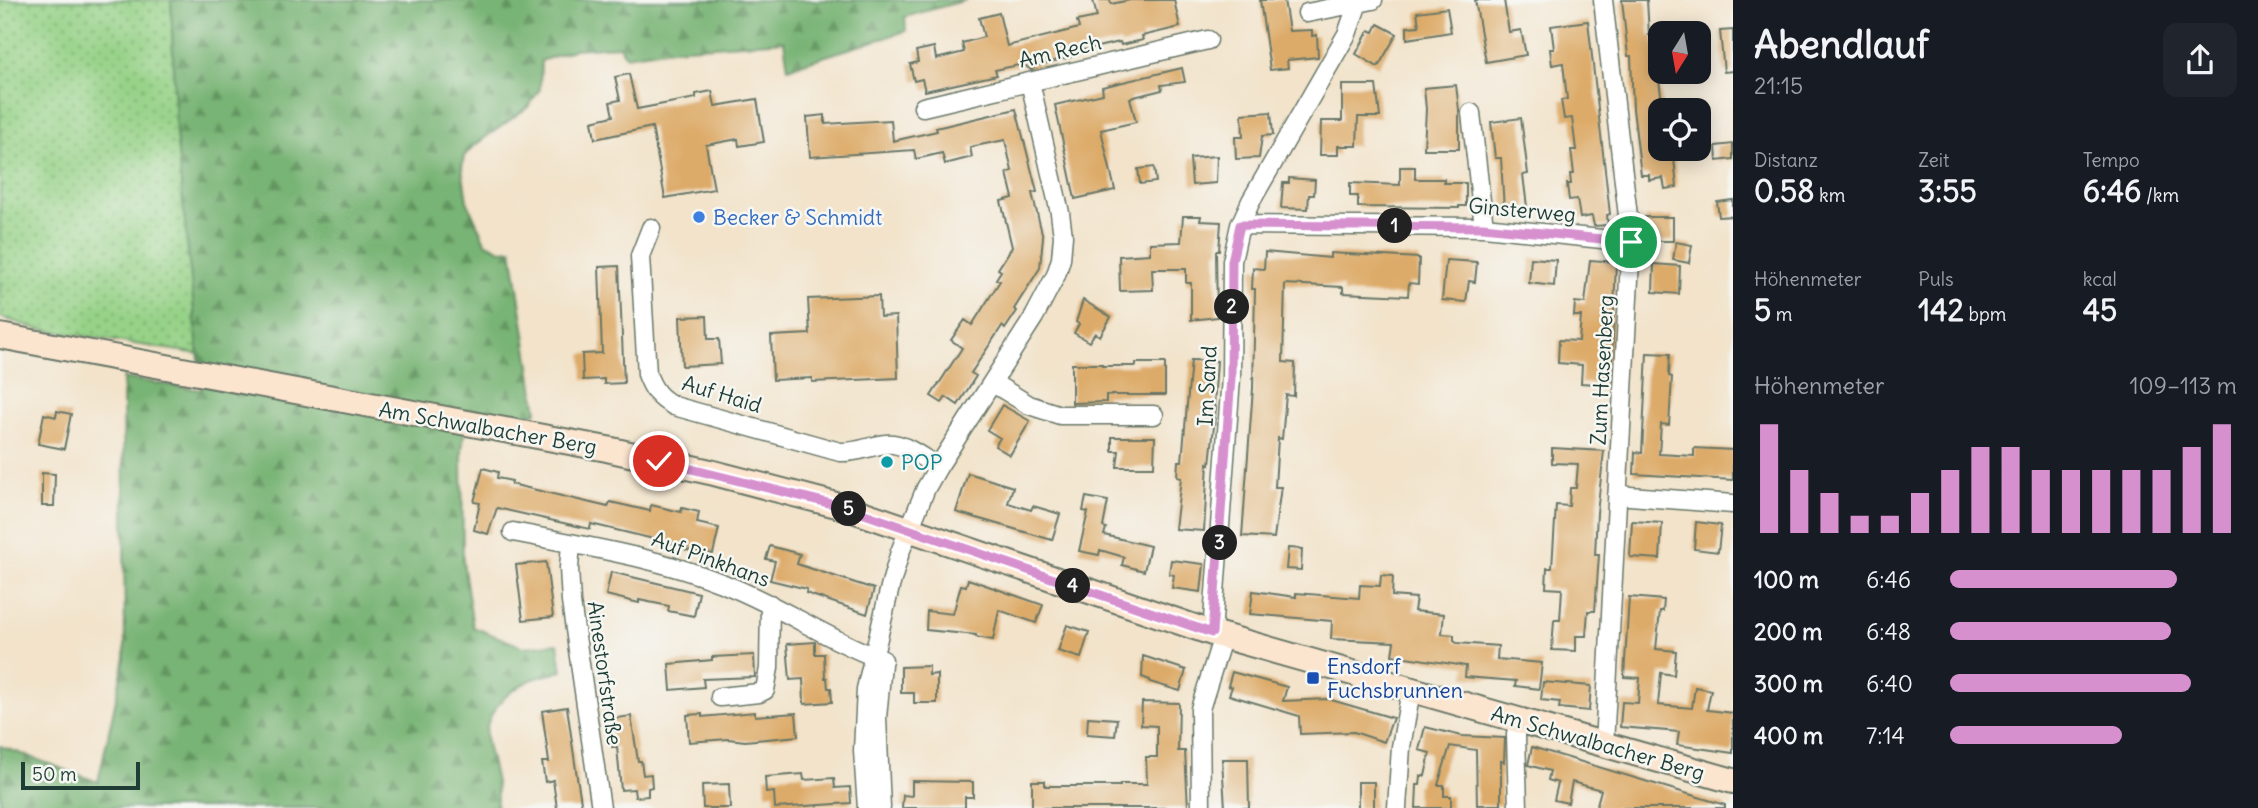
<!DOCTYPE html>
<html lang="de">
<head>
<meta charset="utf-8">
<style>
  :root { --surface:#171b24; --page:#20242c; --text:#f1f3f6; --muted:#9ea1a6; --accent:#d690ce }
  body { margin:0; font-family:Delius,sans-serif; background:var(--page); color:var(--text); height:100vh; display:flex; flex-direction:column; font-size:26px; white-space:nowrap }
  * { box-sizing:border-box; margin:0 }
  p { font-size:23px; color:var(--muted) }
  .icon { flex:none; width:38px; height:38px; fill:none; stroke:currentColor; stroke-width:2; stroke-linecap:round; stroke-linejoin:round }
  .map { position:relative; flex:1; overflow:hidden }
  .panel { display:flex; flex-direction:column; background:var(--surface); width:525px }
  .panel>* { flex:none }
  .needle { width:46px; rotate:191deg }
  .fabs { position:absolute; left:1648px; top:21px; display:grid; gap:14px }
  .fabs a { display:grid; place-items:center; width:63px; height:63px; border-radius:14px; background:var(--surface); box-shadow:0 4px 18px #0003; font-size:35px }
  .scale { position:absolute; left:21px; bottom:18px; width:119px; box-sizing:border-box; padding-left:7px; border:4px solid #1f3d34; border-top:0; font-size:19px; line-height:24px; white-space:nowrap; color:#1f3d34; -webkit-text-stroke:5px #f6f6f2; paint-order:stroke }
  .pin { position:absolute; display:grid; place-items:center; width:60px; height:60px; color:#fff; margin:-30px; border:4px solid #fff; border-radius:50%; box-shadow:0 2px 7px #0007 }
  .km { position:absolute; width:35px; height:35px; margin:-18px; border-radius:50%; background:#222; color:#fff; font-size:19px; line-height:35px; text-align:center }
  .round { display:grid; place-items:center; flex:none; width:74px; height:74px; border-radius:14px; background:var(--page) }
  .overview { display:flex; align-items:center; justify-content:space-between; height:119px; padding:0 21px }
  h1 { font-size:38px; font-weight:700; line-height:52px }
  .stats { display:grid; grid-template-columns:repeat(3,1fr); gap:10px; height:119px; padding:7px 21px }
  .stats div { display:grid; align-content:center }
  .stats b { font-size:30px; font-weight:700 }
  .stats small { font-size:19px; font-weight:400 }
  .stats p { font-size:19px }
  .chart { height:196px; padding:14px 21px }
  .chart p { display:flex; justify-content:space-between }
  .chart svg { width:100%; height:126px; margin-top:7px; stroke:var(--accent); stroke-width:6 }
  ul { padding:0 21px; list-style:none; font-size:23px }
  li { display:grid; grid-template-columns:112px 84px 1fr; align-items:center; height:52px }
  li i { height:18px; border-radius:9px; background:var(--accent) }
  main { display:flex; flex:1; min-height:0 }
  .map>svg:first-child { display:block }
  .grass { fill:url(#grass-dots); stroke:#5a885e; stroke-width:2 }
  .forest { fill:url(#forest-firs); stroke:#4c7854; stroke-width:2 }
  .building { fill:#ddab69 }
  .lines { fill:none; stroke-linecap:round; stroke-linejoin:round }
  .minor-casing { stroke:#697768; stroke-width:21 }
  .secondary-casing { stroke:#697768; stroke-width:28 }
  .minor { stroke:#fff; stroke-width:18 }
  .secondary { stroke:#fce5cf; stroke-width:24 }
  .route-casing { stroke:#fff; stroke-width:14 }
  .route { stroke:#d690ce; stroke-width:9 }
  .shop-dot { fill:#3f7fe0; stroke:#f6f6f2; stroke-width:2.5 }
  .culture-dot { fill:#0f9aa8; stroke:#f6f6f2; stroke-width:2.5 }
  .transit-dot { fill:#1a4fb4; stroke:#f6f6f2; stroke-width:2.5 }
  .labels { text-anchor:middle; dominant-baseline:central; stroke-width:5; stroke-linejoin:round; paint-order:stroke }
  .street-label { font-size:21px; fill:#1f3d34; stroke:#f6f6f2 }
  .shop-label { font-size:21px; fill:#366cbe; stroke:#f6f6f2; text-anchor:start }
  .culture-label { font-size:21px; fill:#0d838f; stroke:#f6f6f2; text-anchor:start }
  .transit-label { font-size:21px; fill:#164399; stroke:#f6f6f2; text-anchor:start }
</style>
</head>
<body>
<main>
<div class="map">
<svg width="1733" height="808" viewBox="0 0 1733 808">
  <defs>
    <pattern id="grass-dots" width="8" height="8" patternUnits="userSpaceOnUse" patternTransform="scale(1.75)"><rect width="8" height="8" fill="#96d287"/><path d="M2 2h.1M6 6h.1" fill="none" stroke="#7aac6f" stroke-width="1.8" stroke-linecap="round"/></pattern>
    <pattern id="forest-firs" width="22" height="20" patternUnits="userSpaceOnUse" patternTransform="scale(1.75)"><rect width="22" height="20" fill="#78b474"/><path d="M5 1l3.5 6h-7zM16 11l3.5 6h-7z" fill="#629460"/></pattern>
  </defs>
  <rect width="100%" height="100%" fill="#f6f6f2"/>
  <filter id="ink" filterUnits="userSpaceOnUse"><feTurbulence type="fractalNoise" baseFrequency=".0143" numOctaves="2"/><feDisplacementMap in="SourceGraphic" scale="14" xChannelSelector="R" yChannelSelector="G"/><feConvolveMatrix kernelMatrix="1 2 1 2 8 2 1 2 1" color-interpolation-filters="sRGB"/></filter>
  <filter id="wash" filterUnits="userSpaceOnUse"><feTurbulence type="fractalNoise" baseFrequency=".00686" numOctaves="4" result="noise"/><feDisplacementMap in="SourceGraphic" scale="28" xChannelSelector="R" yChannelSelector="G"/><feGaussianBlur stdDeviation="1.57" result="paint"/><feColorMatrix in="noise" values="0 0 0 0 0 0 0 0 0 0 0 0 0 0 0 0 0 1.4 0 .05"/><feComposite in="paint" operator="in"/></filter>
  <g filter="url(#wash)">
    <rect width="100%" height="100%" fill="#f2e3ca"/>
    <path class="grass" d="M 0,0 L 171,0 L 176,133 L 199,354 L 38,329 L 0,317 Z"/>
    <path class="forest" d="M 171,0 L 966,0 L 905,17 L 906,31 L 788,68 L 784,41 L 672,49 L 626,56 L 619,46 L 575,49 L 541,61 L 540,89 L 528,107 L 475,145 L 464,156 L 462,168 L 467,201 L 485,242 L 501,250 L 512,249 L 537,412 L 523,417 L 468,409 L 462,449 L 463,562 L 473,627 L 523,647 L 558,643 L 562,671 C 552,674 540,676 531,680 C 507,691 481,715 487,743 C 491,764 500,786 496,808 L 0,808 L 0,746 L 98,782 L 125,657 L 123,378 L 202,390 L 176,133 Z"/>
    <g id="blocks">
      <path class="building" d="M 1093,0 L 1110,0 L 1111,4 L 1130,0 L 1174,0 L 1180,27 L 1142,36 L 1143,40 L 1121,45 L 1120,42 L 1070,53 L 1071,57 L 1038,65 L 1031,70 L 1023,64 L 995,70 L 997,75 L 925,91 L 922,79 L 914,81 L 910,64 L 918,62 L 916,51 L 934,47 L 936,59 L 964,52 L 962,43 L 984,37 L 979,18 L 999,13 L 1007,46 L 1079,28 L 1077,21 L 1097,17 Z
        M 1260,0 L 1284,0 L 1289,31 L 1312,30 L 1312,36 L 1317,35 L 1318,57 L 1287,60 L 1288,68 L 1270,70 Z
        M 1475,0 L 1504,0 L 1509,32 L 1521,30 L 1526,55 L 1486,62 Z
        M 1622,0 L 1647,0 L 1649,35 L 1653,35 L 1663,110 L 1661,110 L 1661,124 L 1651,125 L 1654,149 L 1673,149 L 1677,187 L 1665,189 L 1663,178 L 1649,180 L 1649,175 L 1641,175 L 1633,109 L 1631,56 L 1628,56 Z
        M 1447,8 L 1451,32 L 1407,39 L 1407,27 L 1419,26 L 1417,12 Z
        M 1588,21 L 1610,214 L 1607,215 L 1608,225 L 1594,226 L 1592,216 L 1580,218 L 1577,199 L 1569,200 L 1567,184 L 1571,184 L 1570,174 L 1574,174 L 1571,150 L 1576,150 L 1572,118 L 1564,119 L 1561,100 L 1567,99 L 1563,63 L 1552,65 L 1550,49 L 1554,49 L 1551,26 Z
        M 1378,24 L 1397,34 L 1378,67 L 1356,54 L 1369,30 L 1374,32 Z
        M 1733,30 L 1733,71 L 1724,72 L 1720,31 Z
        M 1182,68 L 1185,82 L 1161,85 L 1162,90 L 1130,98 L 1136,122 L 1101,130 L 1115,190 L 1075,199 L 1055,105 L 1103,94 L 1102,87 Z
        M 629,74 L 637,109 L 696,98 L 696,94 L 712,91 L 715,106 L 757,99 L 764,142 L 739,146 L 738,139 L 706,145 L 714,189 L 665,198 L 652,127 L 595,139 L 592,121 L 613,116 L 610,102 L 620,100 L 615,77 Z
        M 1342,85 L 1376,85 L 1380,117 L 1358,117 L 1357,146 L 1338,146 L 1338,155 L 1320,155 L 1321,121 L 1342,121 Z
        M 1456,85 L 1459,110 L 1459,149 L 1424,149 L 1426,109 L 1424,88 Z
        M 1016,109 L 1037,192 L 1032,193 L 1043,237 L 1040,268 L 1014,309 L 1017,311 L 1005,329 L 1002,326 L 971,373 L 976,376 L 958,405 L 946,397 L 942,403 L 931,396 L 962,348 L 951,340 L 965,320 L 972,325 L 1000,281 L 996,279 L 1001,271 L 998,269 L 1012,247 L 1001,201 L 1013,198 L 1007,173 L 1012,171 L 1005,140 L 970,147 L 972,157 L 945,164 L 942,153 L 916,159 L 914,150 L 810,157 L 807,117 L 825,115 L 825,124 L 891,120 L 893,141 L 937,131 L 936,128 Z
        M 1271,112 L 1273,135 L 1262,136 L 1259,158 L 1236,159 L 1235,137 L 1243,137 L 1242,114 Z
        M 1521,118 L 1528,174 L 1523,175 L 1527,207 L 1504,210 L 1501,158 L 1495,158 L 1491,122 Z
        M 1733,144 L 1733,159 L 1717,161 L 1716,146 Z
        M 1217,156 L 1216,183 L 1192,185 L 1190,158 Z
        M 1154,167 L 1156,182 L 1140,184 L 1138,169 Z
        M 1400,167 L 1415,167 L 1415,179 L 1444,179 L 1444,183 L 1466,183 L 1466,206 L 1459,206 L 1459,208 L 1358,207 L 1358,196 L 1350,196 L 1350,183 L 1400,185 Z
        M 1289,178 L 1315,180 L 1314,195 L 1309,195 L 1308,209 L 1281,208 L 1283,183 L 1289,183 Z
        M 1733,200 L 1733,216 L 1719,217 L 1717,202 Z
        M 1183,216 L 1201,216 L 1200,221 L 1221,222 L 1219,251 L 1216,251 L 1217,317 L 1191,320 L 1191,283 L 1186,283 L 1186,269 L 1152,269 L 1153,290 L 1120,291 L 1119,256 L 1150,254 L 1150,243 L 1181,242 Z
        M 1645,217 L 1673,217 L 1673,241 L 1646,241 Z
        M 1676,242 L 1692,245 L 1689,263 L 1673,260 Z
        M 1265,252 L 1330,258 L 1330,253 L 1419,258 L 1418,284 L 1409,283 L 1408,296 L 1343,293 L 1343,287 L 1285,284 L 1283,362 L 1295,363 L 1294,396 L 1286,395 L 1282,439 L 1278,438 L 1275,487 L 1281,487 L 1274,538 L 1242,536 L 1253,388 L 1255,289 L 1252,289 L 1253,268 L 1264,269 Z
        M 1531,258 L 1556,260 L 1554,286 L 1529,283 Z
        M 1446,260 L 1477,262 L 1475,282 L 1469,281 L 1466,302 L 1442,300 Z
        M 1590,260 L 1616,262 L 1611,385 L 1581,383 L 1582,365 L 1558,363 L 1559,340 L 1579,341 L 1581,316 L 1574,316 L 1575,302 L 1585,303 Z
        M 1654,264 L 1680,266 L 1679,294 L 1653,292 Z
        M 619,266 L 624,383 L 604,384 L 604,379 L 583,380 L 582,354 L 602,353 L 599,267 Z
        M 879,296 L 880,317 L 896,316 L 898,378 L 812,382 L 812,378 L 773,380 L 771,336 L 810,334 L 808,299 Z
        M 1083,300 L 1111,317 L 1100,336 L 1095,333 L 1089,342 L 1074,333 L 1079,324 L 1076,322 Z
        M 707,316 L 708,339 L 719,339 L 721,364 L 682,366 L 680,317 Z
        M 1647,353 L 1670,354 L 1669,376 L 1672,377 L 1669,425 L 1661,424 L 1659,454 L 1694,456 L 1694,448 L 1733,450 L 1733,480 L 1634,474 L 1635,452 L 1642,453 Z
        M 1191,360 L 1217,361 L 1214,406 L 1216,407 L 1210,464 L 1208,463 L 1204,531 L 1175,529 L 1181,478 L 1177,477 L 1178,461 L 1182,461 Z
        M 1136,363 L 1165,363 L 1165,395 L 1106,395 L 1106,402 L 1072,403 L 1072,364 L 1102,364 L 1102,366 L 1136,366 Z
        M 1002,405 L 1030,421 L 1010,455 L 995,446 L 1000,438 L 987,430 Z
        M 57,411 L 71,414 L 64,449 L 38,444 L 44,414 L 56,417 Z
        M 1112,437 L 1155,437 L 1154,467 L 1117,467 L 1119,451 L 1112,451 Z
        M 1552,448 L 1604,451 L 1597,513 L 1595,555 L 1599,555 L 1595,611 L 1588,611 L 1586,636 L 1576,636 L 1576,651 L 1552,650 L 1554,620 L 1560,620 L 1562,589 L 1546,588 L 1547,568 L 1552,568 L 1556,505 L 1569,506 L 1570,488 L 1576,488 L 1578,464 L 1552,463 Z
        M 483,468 L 498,472 L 497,478 L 512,481 L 511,484 L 608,507 L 610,502 L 650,511 L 651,505 L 681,512 L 682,508 L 699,512 L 697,523 L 719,528 L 713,554 L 686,550 L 687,547 L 591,524 L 590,529 L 497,508 L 488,534 L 474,530 L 480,503 L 474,502 Z
        M 42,473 L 55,474 L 54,506 L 42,506 Z
        M 968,473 L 1013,487 L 1008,503 L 1031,510 L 1033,506 L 1060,514 L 1052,540 L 956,512 Z
        M 1086,497 L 1108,501 L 1103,527 L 1106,528 L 1104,535 L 1150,546 L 1144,571 L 1122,565 L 1124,557 L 1100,550 L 1099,555 L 1079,551 L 1088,512 L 1083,511 Z
        M 1632,521 L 1662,523 L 1660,559 L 1630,557 Z
        M 1696,522 L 1721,525 L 1718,552 L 1694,549 Z
        M 770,546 L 800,554 L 797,564 L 874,589 L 867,614 L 806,593 L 807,589 L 770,580 L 775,561 L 766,559 Z
        M 1288,548 L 1302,549 L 1301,570 L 1286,569 Z
        M 1171,560 L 1204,564 L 1201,592 L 1172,588 L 1174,575 L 1169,574 Z
        M 546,562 L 553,617 L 523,620 L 516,565 Z
        M 611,572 L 699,593 L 694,616 L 668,611 L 669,606 L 639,600 L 639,603 L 606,595 Z
        M 1381,575 L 1393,576 L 1392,596 L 1416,598 L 1414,611 L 1444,614 L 1442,634 L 1454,635 L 1454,641 L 1457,643 L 1498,646 L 1497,659 L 1542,663 L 1539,689 L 1515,686 L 1516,681 L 1465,677 L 1466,666 L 1392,655 L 1394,642 L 1331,639 L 1332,621 L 1250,614 L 1253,591 L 1296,597 L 1296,593 L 1359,598 L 1360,585 L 1380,586 Z
        M 968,579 L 1043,605 L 1036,623 L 999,610 L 993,640 L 976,637 L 976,635 L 926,630 L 927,611 L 953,614 L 961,585 L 966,586 Z
        M 1629,597 L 1664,600 L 1663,611 L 1660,611 L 1656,649 L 1676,651 L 1674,675 L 1661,673 L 1658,705 L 1692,708 L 1695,687 L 1711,690 L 1707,710 L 1733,713 L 1733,753 L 1677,745 L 1679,732 L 1620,727 L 1622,702 L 1638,703 L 1640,678 L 1624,677 Z
        M 1067,625 L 1089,632 L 1081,658 L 1058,651 Z
        M 815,642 L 815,654 L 824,654 L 825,678 L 827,678 L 828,688 L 831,688 L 832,702 L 804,704 L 803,679 L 790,680 L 787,644 Z
        M 754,655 L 755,677 L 703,679 L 704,687 L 671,690 L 669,664 L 712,660 L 712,657 Z
        M 1143,656 L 1186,670 L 1180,691 L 1150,682 L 1150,680 L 1142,677 Z
        M 929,666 L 929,675 L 937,674 L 937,703 L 914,703 L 914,693 L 901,693 L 901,667 Z
        M 1232,672 L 1287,687 L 1283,701 L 1328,699 L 1393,718 L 1384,742 L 1354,732 L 1300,734 L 1299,716 L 1229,695 L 1232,687 L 1228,686 Z
        M 1543,682 L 1591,686 L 1589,711 L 1559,708 L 1560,702 L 1541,700 Z
        M 1142,702 L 1179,703 L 1178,751 L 1185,751 L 1188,808 L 1032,808 L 1032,781 L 1045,781 L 1045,786 L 1120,786 L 1120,784 L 1147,784 L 1146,757 L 1157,757 L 1157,726 L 1141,725 Z
        M 567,707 L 577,777 L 582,808 L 557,808 L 553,780 L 545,782 L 542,762 L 549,762 L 542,711 Z
        M 755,712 L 755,716 L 796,713 L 798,736 L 745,741 L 728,739 L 689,742 L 687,715 L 702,714 L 702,717 Z
        M 631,716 L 638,761 L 641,761 L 643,775 L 651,774 L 652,787 L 648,788 L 648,796 L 635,797 L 634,789 L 621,790 L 617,747 L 612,747 L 609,719 Z
        M 1088,717 L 1117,719 L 1115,736 L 1087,734 Z
        M 1425,727 L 1462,736 L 1505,738 L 1504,762 L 1501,761 L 1501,805 L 1477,805 L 1476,750 L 1450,746 L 1438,785 L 1444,785 L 1444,796 L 1451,796 L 1451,808 L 1416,808 L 1417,785 L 1420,785 L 1421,776 L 1425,776 L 1430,753 L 1419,750 Z
        M 1532,747 L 1725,805 L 1725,808 L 1596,808 L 1601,790 L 1572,782 L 1568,803 L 1554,800 L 1558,783 L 1548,780 L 1550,771 L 1528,765 Z
        M 1222,759 L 1248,759 L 1249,808 L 1225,808 Z
        M 803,774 L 804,780 L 834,778 L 835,788 L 850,787 L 851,803 L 775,808 L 774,792 L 766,793 L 765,777 Z
        M 912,781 L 973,782 L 973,797 L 965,797 L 965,808 L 902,808 L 903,795 L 912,796 Z
        M 1358,782 L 1374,782 L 1374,808 L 1358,808 Z
        M 729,784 L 730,808 L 703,808 L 702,785 Z"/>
    </g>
  </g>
  <g filter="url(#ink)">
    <use href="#blocks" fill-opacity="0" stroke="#697768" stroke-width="2"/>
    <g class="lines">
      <g class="minor-casing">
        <path id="minor" d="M 1603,0 L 1631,242 L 1604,745
          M 1307,13 L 1373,0
          M 923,107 L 1208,40
          M 1471,113 L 1484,227
          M 1240,225 L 1484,227 L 1631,242
          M 651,228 L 640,256 L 647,374 C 653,390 659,398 674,406 L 840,452 C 857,453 869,446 886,444 C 904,442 922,458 938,467
          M 993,383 L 1029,405 L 1060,415 L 1154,415
          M 1617,495 L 1733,504
          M 513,532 C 584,546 656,557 724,584 C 779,605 828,640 883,660
          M 571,544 L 569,568 L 571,602 L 601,808
          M 1212,633 L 1231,378 L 1232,261 L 1240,225 L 1251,201 L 1347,34 L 1358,3
          M 720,697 L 759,693 L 765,690 L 769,668 L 770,604
          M 867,808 L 863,751 L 866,689 L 890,587 L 900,552 L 926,488 L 938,467 L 1034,317 L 1056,275 L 1061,259 L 1063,236 L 1060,213 L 1030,82
          M 881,808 L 877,718 L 882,664
          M 1201,808 L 1200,709 L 1223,636
          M 1397,808 L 1401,747 L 1411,690
          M 1518,808 L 1516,735 L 1518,719"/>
      </g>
      <g class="secondary-casing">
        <path id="secondary" d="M 0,336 L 607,449 L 710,472 L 844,507 L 1212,633 L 1733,781"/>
      </g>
      <use href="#minor" class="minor"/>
      <use href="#secondary" class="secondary"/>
    </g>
  </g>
  <g class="lines" filter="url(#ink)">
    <g class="route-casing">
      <path id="route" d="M 659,461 L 844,507 L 1212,633 L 1231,378 L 1232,261 L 1240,225 L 1483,227 L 1631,242"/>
    </g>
    <use href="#route" class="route"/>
  </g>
  <circle class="shop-dot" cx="699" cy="217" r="7"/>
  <circle class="culture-dot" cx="887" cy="462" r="7"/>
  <rect class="transit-dot" x="1306" y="671" width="14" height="14" rx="3.5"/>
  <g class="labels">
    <g class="street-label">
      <text transform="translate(1060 51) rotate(-13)">Am Rech</text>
      <text transform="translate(1522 210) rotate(5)">Ginsterweg</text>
      <text transform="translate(1602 370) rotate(-87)">Zum Hasenberg</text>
      <text transform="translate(1207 386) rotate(-87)">Im Sand</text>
      <text transform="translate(722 394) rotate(17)">Auf Haid</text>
      <text transform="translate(488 428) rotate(10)">Am Schwalbacher Berg</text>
      <text transform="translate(711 559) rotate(20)">Auf Pinkhans</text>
      <text transform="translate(605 673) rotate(82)">Ainestorfstraße</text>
      <text transform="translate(1598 743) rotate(16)">Am Schwalbacher Berg</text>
    </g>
    <g class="shop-label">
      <text x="713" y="217">Becker &amp; Schmidt</text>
    </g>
    <g class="culture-label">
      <text x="901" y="462">POP</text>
    </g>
    <g class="transit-label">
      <text x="1327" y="666">Ensdorf<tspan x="1327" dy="24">Fuchsbrunnen</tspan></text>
    </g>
  </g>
</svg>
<div class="fabs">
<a><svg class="needle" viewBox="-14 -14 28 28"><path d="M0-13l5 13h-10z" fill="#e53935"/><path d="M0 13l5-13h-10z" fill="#9ea1a6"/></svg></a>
<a><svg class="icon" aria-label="locate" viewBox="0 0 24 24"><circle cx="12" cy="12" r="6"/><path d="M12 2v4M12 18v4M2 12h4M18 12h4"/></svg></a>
</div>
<div class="scale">50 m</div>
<div class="pin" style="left:1631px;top:242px;background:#1e9e55"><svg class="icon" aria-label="arrive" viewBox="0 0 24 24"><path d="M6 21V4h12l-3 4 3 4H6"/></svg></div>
<div class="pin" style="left:659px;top:461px;background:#d93025"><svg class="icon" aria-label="check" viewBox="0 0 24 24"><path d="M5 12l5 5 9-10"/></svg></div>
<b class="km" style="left:1395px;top:226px">1</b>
<b class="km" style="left:1232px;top:307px">2</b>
<b class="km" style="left:1220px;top:543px">3</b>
<b class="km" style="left:1073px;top:586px">4</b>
<b class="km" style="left:849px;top:509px">5</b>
</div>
<section class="panel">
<div class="overview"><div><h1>Abendlauf</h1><p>21:15</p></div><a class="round"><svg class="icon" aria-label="share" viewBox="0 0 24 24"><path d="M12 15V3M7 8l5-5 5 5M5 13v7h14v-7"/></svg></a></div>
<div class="stats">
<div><p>Distanz</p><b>0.58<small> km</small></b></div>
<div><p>Zeit</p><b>3:55</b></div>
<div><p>Tempo</p><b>6:46<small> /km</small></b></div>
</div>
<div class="stats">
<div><p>Höhenmeter</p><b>5<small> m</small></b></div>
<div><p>Puls</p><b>142<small> bpm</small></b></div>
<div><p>kcal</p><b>45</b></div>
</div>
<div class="chart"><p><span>Höhenmeter</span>109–113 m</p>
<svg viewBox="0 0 160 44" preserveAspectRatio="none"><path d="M5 44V6M15 44V22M25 44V30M35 44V38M45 44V38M55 44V30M65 44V22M75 44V14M85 44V14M95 44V22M105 44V22M115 44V22M125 44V22M135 44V22M145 44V14M155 44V6"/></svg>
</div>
<ul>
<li><b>100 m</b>6:46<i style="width:79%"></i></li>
<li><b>200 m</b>6:48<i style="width:77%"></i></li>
<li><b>300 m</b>6:40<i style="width:84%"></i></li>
<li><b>400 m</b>7:14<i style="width:60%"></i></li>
</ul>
</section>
</main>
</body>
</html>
